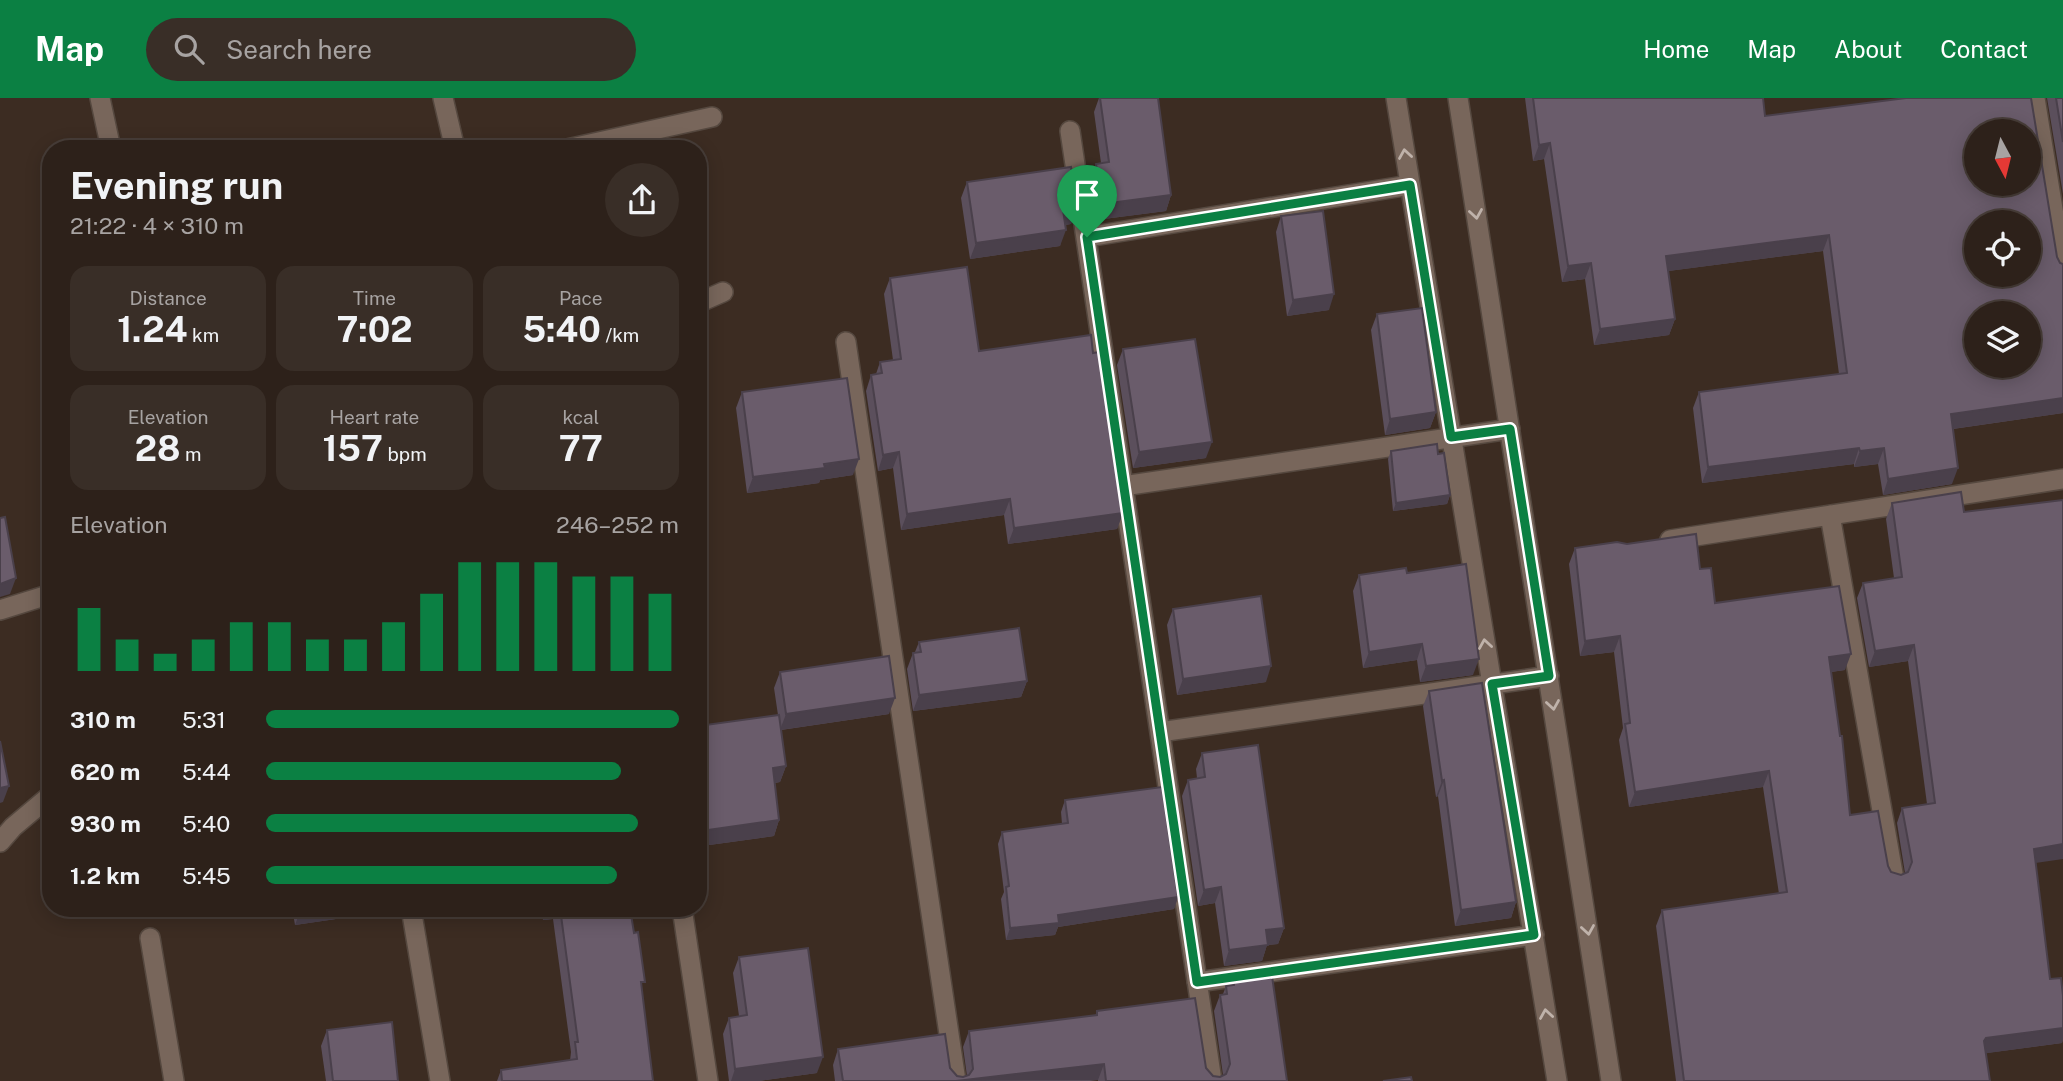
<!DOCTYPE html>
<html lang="en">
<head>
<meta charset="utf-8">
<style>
  :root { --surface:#2d211a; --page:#392e27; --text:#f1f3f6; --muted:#a7a3a2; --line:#483e39; --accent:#0b8043 }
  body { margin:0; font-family:"Public Sans",sans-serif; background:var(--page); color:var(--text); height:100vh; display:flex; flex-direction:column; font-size:26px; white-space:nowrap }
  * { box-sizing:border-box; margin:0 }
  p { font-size:23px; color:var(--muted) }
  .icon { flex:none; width:38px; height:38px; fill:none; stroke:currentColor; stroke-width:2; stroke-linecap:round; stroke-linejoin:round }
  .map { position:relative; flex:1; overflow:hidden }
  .panel { position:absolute; left:42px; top:42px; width:665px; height:777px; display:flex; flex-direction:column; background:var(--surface); border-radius:28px; box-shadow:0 4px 18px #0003,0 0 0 2px var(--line) }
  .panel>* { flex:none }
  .needle { width:46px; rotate:173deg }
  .fabs { position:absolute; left:1964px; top:21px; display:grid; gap:14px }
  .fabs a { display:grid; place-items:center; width:77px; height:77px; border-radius:50%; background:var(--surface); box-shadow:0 4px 18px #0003,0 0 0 2px var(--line); font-size:35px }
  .pin { position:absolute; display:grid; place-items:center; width:60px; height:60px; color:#fff; margin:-72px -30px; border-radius:50% 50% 50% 0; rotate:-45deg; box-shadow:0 0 7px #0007 }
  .pin .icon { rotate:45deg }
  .round { display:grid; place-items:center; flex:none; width:74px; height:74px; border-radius:37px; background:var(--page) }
  .head { display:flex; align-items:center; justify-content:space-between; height:119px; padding:0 28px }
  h1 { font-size:38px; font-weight:700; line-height:52px }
  .figures { display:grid; grid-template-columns:repeat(3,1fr); gap:10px; height:119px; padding:7px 28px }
  .figures div { display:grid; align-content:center; border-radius:18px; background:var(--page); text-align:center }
  .figures b { font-size:35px; font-weight:700 }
  .figures small { font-size:19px; font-weight:400 }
  .figures p { font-size:19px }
  .chart { height:196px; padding:14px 28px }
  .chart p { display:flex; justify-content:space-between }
  .chart svg { width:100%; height:126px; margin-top:7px; stroke:var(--accent); stroke-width:6 }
  ul { padding:0 28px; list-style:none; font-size:23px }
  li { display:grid; grid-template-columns:112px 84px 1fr; align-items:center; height:52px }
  li i { height:18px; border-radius:9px; background:var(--accent) }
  header { display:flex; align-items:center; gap:42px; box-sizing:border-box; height:98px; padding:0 35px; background:var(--accent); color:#fff }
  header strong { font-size:33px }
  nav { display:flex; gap:38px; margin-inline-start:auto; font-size:24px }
  .search { width:490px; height:63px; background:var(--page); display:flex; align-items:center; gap:18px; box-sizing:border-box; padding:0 24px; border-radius:38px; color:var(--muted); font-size:26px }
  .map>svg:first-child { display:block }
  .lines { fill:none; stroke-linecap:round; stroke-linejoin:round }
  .minor-casing { stroke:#55483f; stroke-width:22 }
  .minor { stroke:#78665b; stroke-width:19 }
  .wall { fill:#5b4f5c }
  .shaded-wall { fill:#4a404b }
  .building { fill:#6a5c6b; stroke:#4a404b; stroke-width:2; fill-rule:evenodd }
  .oneway { stroke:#bfb2aa }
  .route-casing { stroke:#fff; stroke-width:14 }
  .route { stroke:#0b8043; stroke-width:9 }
</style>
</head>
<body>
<header>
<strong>Map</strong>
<div class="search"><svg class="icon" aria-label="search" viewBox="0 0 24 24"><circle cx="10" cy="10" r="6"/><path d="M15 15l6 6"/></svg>Search here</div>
<nav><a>Home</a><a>Map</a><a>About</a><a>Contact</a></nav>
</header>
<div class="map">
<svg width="2063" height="983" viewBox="0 0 2063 983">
  <rect width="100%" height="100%" fill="#3c2c22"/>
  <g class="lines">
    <g class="minor-casing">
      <path id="minor" d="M 100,0 L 111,51
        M 443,0 L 455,51
        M 1396,0 L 1557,983
        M 1458,0 L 1611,983
        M 2035,0 L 2063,173
        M 1070,33 L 1212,983
        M 567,51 L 712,19
        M 1087,139 L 1410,87
        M 698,205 L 723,194
        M 846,244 L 956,983
        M 1123,388 L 1510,331
        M 1830,417 L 1894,781
        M 1670,442 L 2063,381
        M 0,512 L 51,496
        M 1160,634 L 1549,578
        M 0,744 L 13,729 L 51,697
        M 411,810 L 440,983
        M 682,810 L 708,983
        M 150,840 L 174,983
        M 1197,884 L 1534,837"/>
    </g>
    <use href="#minor" class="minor"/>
  </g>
  <path class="wall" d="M 1099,0 L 1158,0 L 1171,97 L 1166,113 L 1096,122 L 1090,82 L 1096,66 L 1101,65 L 1094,14 Z
    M 1525,0 L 1763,0 L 1765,18 L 2057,159 L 2060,165 L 2063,166 L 2063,315 L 1953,331 L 1952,386 L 1883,397 L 1878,366 L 1854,369 L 1854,366 L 1702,385 L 1693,310 L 1699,294 L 1839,276 L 1823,153 L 1668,173 L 1675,221 L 1669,237 L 1594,247 L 1585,181 L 1562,184 L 1544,61 L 1533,63 Z
    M 2047,0 L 2063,0 L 2063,96 Z
    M 967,84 L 1077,110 L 1071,126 L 1065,127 L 1060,148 L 970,161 L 961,100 Z
    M 1281,118 L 1329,212 L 1287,218 L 1276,134 Z
    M 890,180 L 979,253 L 1093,255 L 1123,415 L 1117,431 L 1008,446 L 1004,417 L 901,432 L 893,370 L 878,373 L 866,293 L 871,277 L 876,276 L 880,264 L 893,262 L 884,196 Z
    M 1377,216 L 1436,314 L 1430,330 L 1385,337 L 1371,232 Z
    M 1123,251 L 1206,360 L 1133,370 L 1117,267 Z
    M 742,294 L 853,377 L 820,382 L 819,385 L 747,395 L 736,310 Z
    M 1391,353 L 1438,356 L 1450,397 L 1447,406 L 1393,413 L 1388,361 Z
    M 1892,405 L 1964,414 L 2036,765 L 2050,881 L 2063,898 L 2063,941 L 2062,945 L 1986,955 L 1990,983 L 1676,983 L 1656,828 L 1662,812 L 1779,796 L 1763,689 L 1629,709 L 1619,642 L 1623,630 L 1614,554 L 1580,558 L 1569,466 L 1575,450 L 1700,471 L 1715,505 L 1845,572 L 1831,574 L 1850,717 L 1891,774 L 1901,777 L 1905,775 L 1897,725 L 1902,710 L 1927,706 L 1908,563 L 1869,569 L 1857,500 L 1863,485 L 1894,480 L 1886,421 Z
    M 1407,475 L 1473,577 L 1420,584 L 1417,562 L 1363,570 L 1353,493 L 1359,477 Z
    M 1173,511 L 1266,584 L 1177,597 L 1167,527 Z
    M 919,544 L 1027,583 L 1021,599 L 913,613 L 907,571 L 913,555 L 915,554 Z
    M 780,574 L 889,616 L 781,632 L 786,668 L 780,684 L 775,685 L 779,722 L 774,738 L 702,748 L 698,723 L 698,628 L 778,617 L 774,590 Z
    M 1429,593 L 1516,804 L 1511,820 L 1455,828 L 1438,698 L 1436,699 L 1423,608 Z
    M 1202,655 L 1284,830 L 1278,846 L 1267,847 L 1262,863 L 1224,868 L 1215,805 L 1198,808 L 1182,698 L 1188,682 L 1197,680 L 1196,671 Z
    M 1065,702 L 1178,799 L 1174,811 L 1058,829 L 1055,837 L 1006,842 L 1001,801 L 1004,794 L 998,746 L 1002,734 L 1062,726 L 1061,714 Z
    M 292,810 L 372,810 L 370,816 L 295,827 Z
    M 541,810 L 630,810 L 653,983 L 497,983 L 501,972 L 570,963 L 571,954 L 553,821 L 543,822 Z
    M 739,859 L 817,975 L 759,983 L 729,983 L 723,936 L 729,920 L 739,918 L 733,875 Z
    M 1233,876 L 1287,983 L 1098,983 L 1098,982 L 1090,983 L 835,983 L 833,967 L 838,951 L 950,970 L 957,978 L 963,979 L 967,978 L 963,949 L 969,933 L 1095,918 L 1097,913 L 1206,970 L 1213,978 L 1220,979 L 1223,977 L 1214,913 L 1220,897 L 1223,896 L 1226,888 L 1228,888 Z
    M 327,932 L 398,983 L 326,983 L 321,948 Z"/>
  <path class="shaded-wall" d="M 1550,45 L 1544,61 L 1533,63 L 1539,47 Z
    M 1171,97 L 1166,113 L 1096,122 L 1102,106 Z
    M 1077,110 L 1071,126 L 1058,128 L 1063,112 Z
    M 1066,132 L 1060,148 L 970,161 L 976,145 Z
    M 1829,137 L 1823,153 L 1661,174 L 1666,158 Z
    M 1591,165 L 1585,181 L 1562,184 L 1568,168 Z
    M 1334,196 L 1329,212 L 1287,218 L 1293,202 Z
    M 1675,221 L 1669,237 L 1594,247 L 1600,231 Z
    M 2063,300 L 2063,315 L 1945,332 L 1951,316 Z
    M 1436,314 L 1430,330 L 1385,337 L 1390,321 Z
    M 1212,344 L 1206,360 L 1133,370 L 1139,354 Z
    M 1859,350 L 1854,366 L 1702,385 L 1708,369 Z
    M 1884,350 L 1878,366 L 1854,369 L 1860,353 Z
    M 899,354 L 893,370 L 878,373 L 883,357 Z
    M 859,361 L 853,377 L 820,382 L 819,385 L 747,395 L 753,379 Z
    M 1958,370 L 1952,386 L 1883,397 L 1888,381 Z
    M 1450,397 L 1447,406 L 1393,413 L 1396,405 Z
    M 1010,401 L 1004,417 L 901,432 L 907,416 Z
    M 1123,415 L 1117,431 L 1008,446 L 1014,430 Z
    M 16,480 L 10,496 L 0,499 L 0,486 Z
    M 1620,538 L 1614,554 L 1580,558 L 1585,543 Z
    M 1422,546 L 1417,562 L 1363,570 L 1369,554 Z
    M 1914,547 L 1908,563 L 1869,569 L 1875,553 Z
    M 1851,556 L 1845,572 L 1823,575 L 1829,559 Z
    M 1479,561 L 1473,577 L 1420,584 L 1426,568 Z
    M 1271,568 L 1266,584 L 1177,597 L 1183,581 Z
    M 1027,583 L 1021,599 L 913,613 L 919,597 Z
    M 895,600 L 889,616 L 780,632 L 786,616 Z
    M 786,668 L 780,684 L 767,686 L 773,670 Z
    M 1769,673 L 1763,689 L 1629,709 L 1635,694 Z
    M 1444,682 L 1438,698 L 1436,699 L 1442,683 Z
    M 9,688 L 3,704 L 0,705 L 0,690 Z
    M 779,722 L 774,738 L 702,748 L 708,732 Z
    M 2063,746 L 2063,761 L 2028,766 L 2034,751 Z
    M 1221,789 L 1215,805 L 1198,808 L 1204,792 Z
    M 1178,799 L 1174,811 L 1058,829 L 1055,837 L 1006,842 L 1010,830 L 1058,817 Z
    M 1516,804 L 1511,820 L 1455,828 L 1461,812 Z
    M 306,810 L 372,810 L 370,816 L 295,827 L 301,811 Z
    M 547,810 L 557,810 L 553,821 L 543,822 Z
    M 1284,830 L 1278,846 L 1267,847 L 1262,863 L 1224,868 L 1229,852 L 1266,832 Z
    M 2063,930 L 2063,941 L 2062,945 L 1981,956 L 1984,943 L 1986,940 Z
    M 823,959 L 817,975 L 759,983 L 731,983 L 735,971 Z
    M 1104,966 L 1098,982 L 956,983 Z"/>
  <path class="building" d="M 1100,0 L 1158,0 L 1171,97 L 1102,106 L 1096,66 L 1109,64 Z
    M 1533,0 L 1763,0 L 1765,18 L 1906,0 L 2031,0 L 2057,159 L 2060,165 L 2063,166 L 2063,300 L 1951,316 L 1958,370 L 1888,381 L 1884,350 L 1860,353 L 1859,350 L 1708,369 L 1699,294 L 1847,275 L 1829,137 L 1666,158 L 1675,221 L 1600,231 L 1591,165 L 1568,168 L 1550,45 L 1539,47 ZM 1976,33 L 2028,33 L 2028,86 L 1976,86 ZM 1976,124 L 2028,124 L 2028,177 L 1976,177 ZM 1976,215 L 2028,215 L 2028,268 L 1976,268 Z
    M 2056,0 L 2063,0 L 2063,44 Z
    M 1071,69 L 1077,110 L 1063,112 L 1066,132 L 976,145 L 967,84 Z
    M 1323,113 L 1334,196 L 1293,202 L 1281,118 Z
    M 967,169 L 979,253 L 1091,237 L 1093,255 L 1099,254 L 1123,415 L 1014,430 L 1010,401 L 907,416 L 899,354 L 883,357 L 871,277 L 882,275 L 880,264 L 901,261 L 890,180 Z
    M 1422,210 L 1436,314 L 1390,321 L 1377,216 Z
    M 1195,241 L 1212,344 L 1139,354 L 1123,251 Z
    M 847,280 L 859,361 L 824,366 L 825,370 L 753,379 L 742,294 Z
    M 1437,346 L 1438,356 L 1444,355 L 1450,397 L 1396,405 L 1391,353 Z
    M 1961,394 L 1964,414 L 2063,402 L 2063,746 L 2034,751 L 2050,881 L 2061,880 L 2063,898 L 2063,930 L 1986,940 L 1984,943 L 1990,983 L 1684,983 L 1662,812 L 1787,794 L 1769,673 L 1635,694 L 1625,626 L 1630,625 L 1620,538 L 1585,543 L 1575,450 L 1617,444 L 1627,446 L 1696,436 L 1700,471 L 1711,470 L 1715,505 L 1839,488 L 1851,556 L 1829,559 L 1840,638 L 1842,638 L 1850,717 L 1878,713 L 1888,768 L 1891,774 L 1901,777 L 1908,774 L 1912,764 L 1902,710 L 1935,705 L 1914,547 L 1875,553 L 1863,485 L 1902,479 L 1892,405 Z
    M 5,419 L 16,480 L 0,486 L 0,420 Z
    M 1466,466 L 1479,561 L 1426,568 L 1422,546 L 1369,554 L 1359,477 L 1406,470 L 1407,475 Z
    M 1261,498 L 1271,568 L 1183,581 L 1173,511 Z
    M 1019,530 L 1027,583 L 919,597 L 913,555 L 921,554 L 919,544 Z
    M 889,558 L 895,600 L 786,616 L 780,574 Z
    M 1482,585 L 1516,804 L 1461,812 L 1444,682 L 1442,683 L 1429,593 Z
    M 779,617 L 786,668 L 773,670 L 779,722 L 708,732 L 700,680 L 698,680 L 698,628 Z
    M 0,643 L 9,688 L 0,690 Z
    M 1258,647 L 1284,830 L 1266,832 L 1268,847 L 1229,852 L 1221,789 L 1204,792 L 1188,682 L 1205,679 L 1202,655 Z
    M 1162,689 L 1178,799 L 1058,817 L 1059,825 L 1010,830 L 1006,789 L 1009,788 L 1002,734 L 1068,725 L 1065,702 Z
    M 560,810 L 630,810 L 634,835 L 638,834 L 645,884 L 641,884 L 653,983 L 502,983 L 501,972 L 577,961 L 575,944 L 578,944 Z
    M 808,850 L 823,959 L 735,971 L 729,920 L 747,917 L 739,859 Z
    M 1271,871 L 1287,983 L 1106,983 L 1104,966 L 956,983 L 843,983 L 838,951 L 945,936 L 950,970 L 957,978 L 963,979 L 969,977 L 973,971 L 969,933 L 1097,917 L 1097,913 L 1195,900 L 1206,970 L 1213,978 L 1220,979 L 1226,976 L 1230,966 L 1220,897 L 1227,896 L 1226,888 L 1234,887 L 1233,876 Z
    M 392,924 L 398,983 L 333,983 L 327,932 Z
    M 1411,979 L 1412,983 L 1383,983 Z"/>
  <defs><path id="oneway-chevron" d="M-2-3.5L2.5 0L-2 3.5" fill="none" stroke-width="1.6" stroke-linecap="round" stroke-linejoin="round" transform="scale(1.75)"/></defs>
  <g class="oneway">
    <use href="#oneway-chevron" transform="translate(1405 56) rotate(-99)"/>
    <use href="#oneway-chevron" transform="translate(1476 116) rotate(81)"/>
    <use href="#oneway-chevron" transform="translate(1485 546) rotate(-99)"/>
    <use href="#oneway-chevron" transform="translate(1553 607) rotate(81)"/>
    <use href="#oneway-chevron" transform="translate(1588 832) rotate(81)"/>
    <use href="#oneway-chevron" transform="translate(1546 916) rotate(-99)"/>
  </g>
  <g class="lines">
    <g class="route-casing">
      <path id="route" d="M 1410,87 L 1451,339 L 1510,331 L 1549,578 L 1492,586 L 1534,837 L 1197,884 L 1087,139 Z"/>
    </g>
    <use href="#route" class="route"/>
  </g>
</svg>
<div class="fabs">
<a><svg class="needle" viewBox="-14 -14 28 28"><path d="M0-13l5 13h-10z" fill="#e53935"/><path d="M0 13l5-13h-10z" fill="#a7a3a2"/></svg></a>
<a><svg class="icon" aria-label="locate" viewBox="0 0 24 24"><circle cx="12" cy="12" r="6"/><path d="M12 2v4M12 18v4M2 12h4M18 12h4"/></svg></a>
<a><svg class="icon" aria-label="layers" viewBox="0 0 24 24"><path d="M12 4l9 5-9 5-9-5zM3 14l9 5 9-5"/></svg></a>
</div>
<div class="pin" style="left:1087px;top:139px;background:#1e9e55"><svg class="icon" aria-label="arrive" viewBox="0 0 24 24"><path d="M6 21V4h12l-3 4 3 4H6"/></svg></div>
<section class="panel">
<div class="head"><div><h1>Evening run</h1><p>21:22 · 4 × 310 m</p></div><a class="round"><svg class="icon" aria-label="share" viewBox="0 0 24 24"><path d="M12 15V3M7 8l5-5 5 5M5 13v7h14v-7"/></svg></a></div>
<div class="figures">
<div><p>Distance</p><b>1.24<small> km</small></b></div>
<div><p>Time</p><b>7:02</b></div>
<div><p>Pace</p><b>5:40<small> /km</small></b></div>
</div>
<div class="figures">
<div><p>Elevation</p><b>28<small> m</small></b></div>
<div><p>Heart rate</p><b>157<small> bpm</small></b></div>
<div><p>kcal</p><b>77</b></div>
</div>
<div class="chart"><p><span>Elevation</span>246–252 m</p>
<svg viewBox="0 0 160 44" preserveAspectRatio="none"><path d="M5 44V22M15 44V33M25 44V38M35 44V33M45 44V27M55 44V27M65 44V33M75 44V33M85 44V27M95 44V17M105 44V6M115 44V6M125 44V6M135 44V11M145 44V11M155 44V17"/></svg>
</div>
<ul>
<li><b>310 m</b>5:31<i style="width:100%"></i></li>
<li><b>620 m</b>5:44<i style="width:86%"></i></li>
<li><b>930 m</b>5:40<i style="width:90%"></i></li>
<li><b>1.2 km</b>5:45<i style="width:85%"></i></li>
</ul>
</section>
</div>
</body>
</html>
